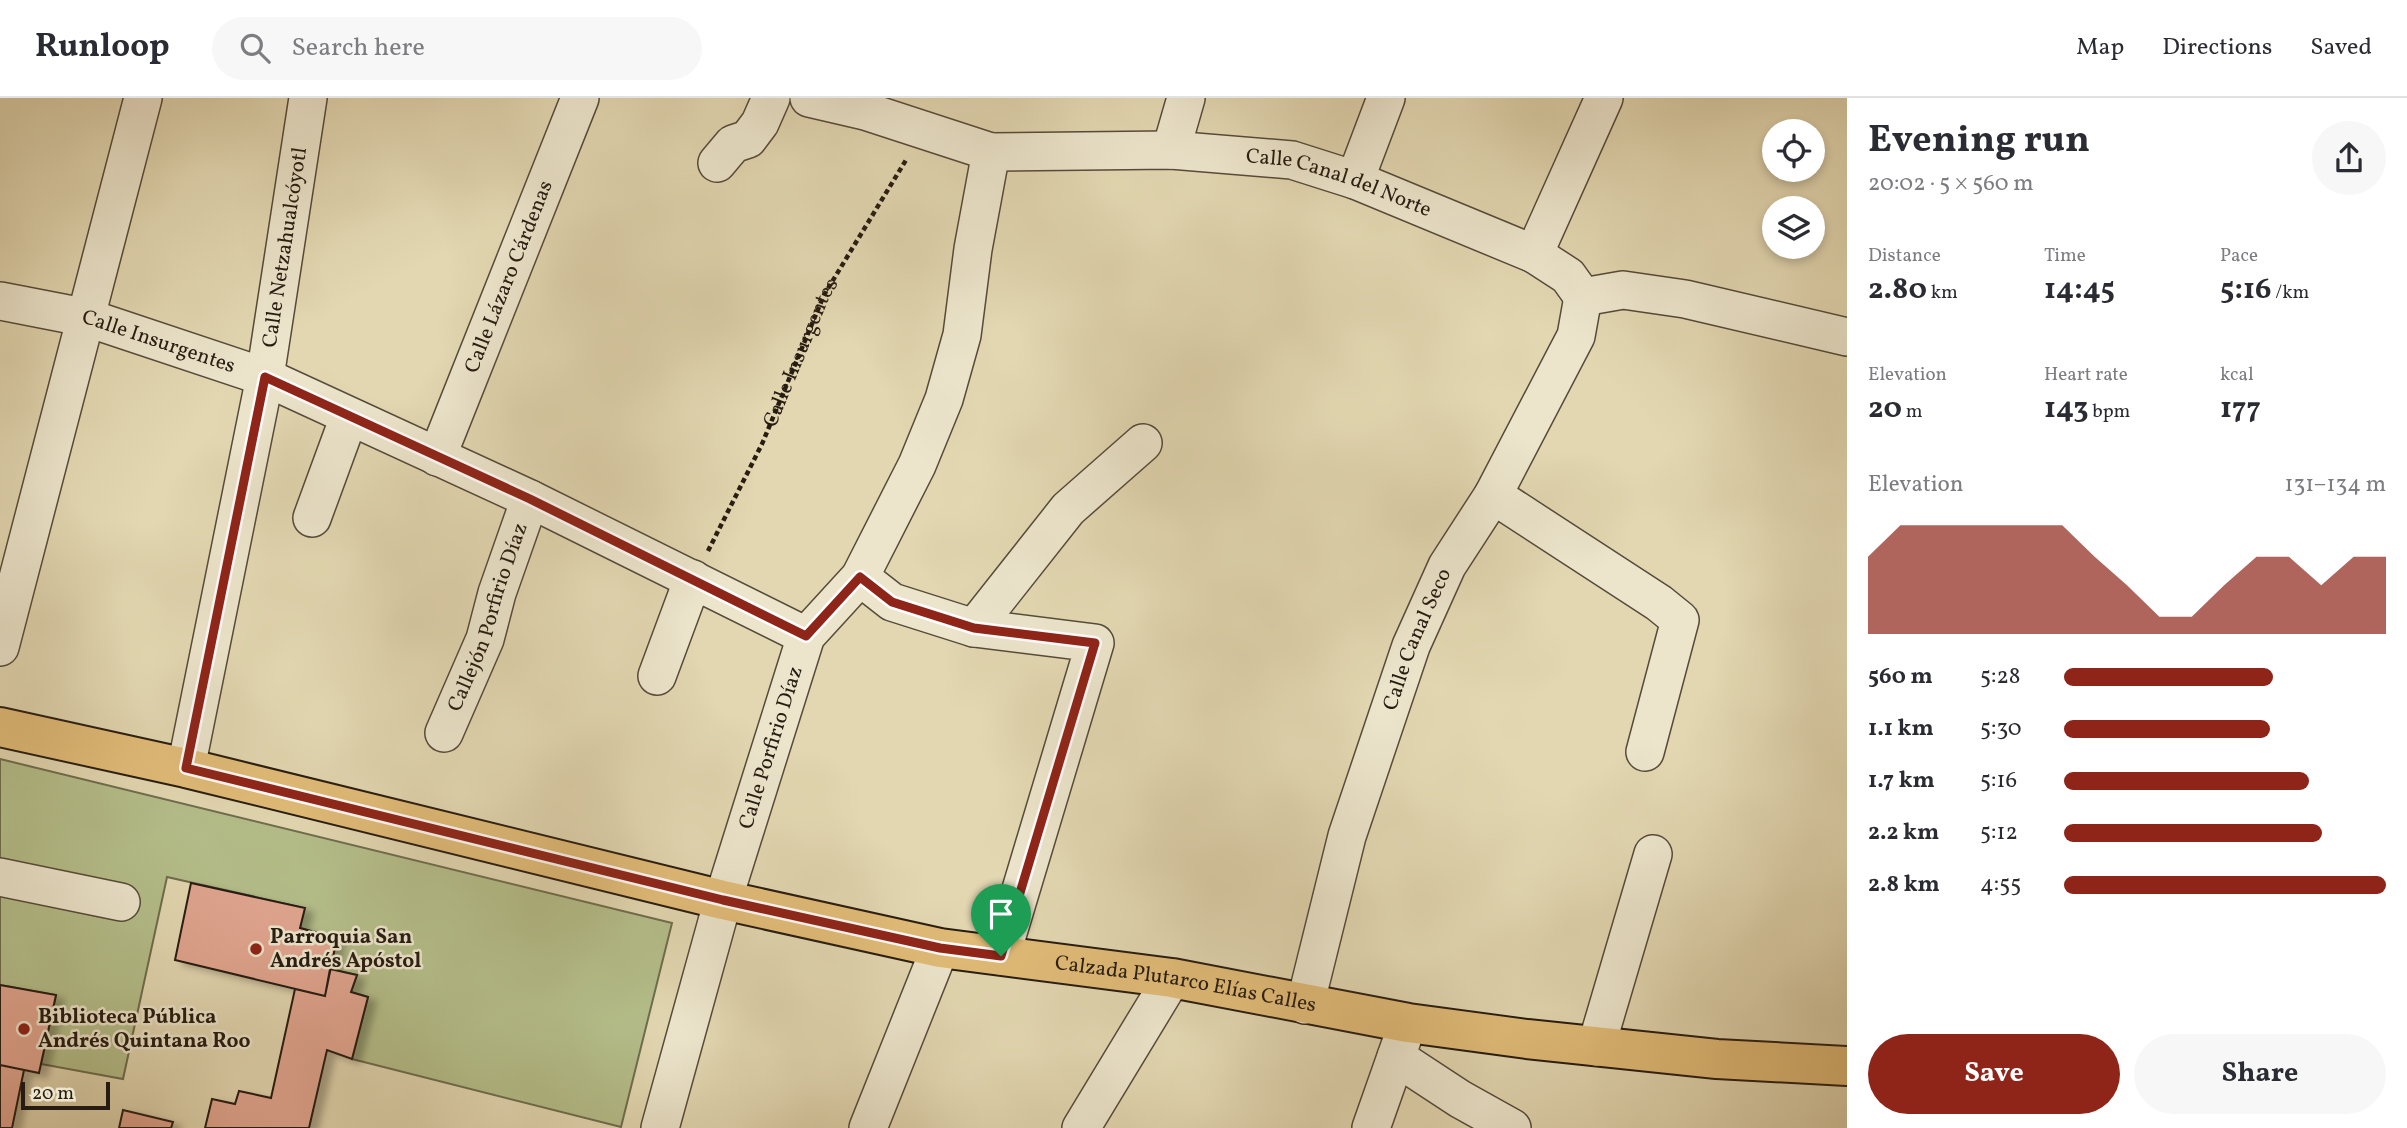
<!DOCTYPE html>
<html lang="en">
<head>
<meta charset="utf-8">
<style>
  :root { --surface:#fff; --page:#f7f7f7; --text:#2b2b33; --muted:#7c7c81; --line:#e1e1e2; --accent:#8f2418 }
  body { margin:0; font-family:Vollkorn,serif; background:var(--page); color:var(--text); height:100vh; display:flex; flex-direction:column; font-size:26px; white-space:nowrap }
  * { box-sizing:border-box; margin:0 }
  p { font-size:23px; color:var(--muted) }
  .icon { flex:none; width:38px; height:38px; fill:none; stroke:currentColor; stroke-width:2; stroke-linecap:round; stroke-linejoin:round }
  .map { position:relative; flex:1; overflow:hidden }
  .side { display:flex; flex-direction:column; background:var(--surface); width:560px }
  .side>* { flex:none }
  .controls { position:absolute; left:1762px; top:21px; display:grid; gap:14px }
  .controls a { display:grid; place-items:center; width:63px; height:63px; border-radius:50%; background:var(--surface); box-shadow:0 4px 10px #0003; font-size:35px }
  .scale { position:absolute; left:21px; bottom:18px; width:89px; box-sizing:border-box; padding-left:7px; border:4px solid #271c12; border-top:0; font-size:19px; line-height:24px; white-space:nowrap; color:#271c12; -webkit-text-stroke:5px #ece5cc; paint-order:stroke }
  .pin { position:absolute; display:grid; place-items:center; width:60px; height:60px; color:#fff; margin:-72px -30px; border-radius:50% 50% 50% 0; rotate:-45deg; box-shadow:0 0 7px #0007 }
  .pin .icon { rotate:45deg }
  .round { display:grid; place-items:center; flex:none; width:74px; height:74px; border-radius:37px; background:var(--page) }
  .overview { display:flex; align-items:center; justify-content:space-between; height:119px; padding:0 21px }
  h1 { font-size:38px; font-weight:700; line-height:52px }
  .stats { display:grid; grid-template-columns:repeat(3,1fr); gap:10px; height:119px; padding:7px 21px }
  .stats div { display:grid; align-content:center }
  .stats b { font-size:30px; font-weight:700 }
  .stats small { font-size:19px; font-weight:400 }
  .stats p { font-size:19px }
  .chart { height:196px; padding:14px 21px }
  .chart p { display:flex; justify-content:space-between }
  .chart svg { width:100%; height:126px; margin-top:7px; fill:var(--accent); opacity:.7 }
  .action { display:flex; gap:14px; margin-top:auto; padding:14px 21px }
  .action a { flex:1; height:80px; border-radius:42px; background:var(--accent); color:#fff; font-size:28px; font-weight:700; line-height:80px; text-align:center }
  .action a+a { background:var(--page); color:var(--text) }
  ul { padding:0 21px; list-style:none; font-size:23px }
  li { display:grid; grid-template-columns:112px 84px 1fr; align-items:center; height:52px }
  li i { height:18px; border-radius:9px; background:var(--accent) }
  header { display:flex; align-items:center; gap:42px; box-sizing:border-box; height:98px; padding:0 35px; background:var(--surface); border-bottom:2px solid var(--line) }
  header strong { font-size:33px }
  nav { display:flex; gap:38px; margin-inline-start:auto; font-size:24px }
  .search { width:490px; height:63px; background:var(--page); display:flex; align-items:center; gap:18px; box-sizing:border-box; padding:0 24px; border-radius:38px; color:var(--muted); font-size:26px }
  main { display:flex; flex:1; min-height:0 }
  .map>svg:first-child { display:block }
  .green { fill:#b4be8a; stroke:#6e6d4e; stroke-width:2 }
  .building { fill:#e0a58f; stroke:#271c12; stroke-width:2; filter:url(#shadow) }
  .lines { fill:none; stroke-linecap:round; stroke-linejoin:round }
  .minor-casing { stroke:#564b3a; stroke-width:40 }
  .major-casing { stroke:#271c12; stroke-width:42 }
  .path { stroke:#271c12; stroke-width:4.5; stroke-dasharray:5 3.5; stroke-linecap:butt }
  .minor { stroke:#ece5cc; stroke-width:37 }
  .major { stroke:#e1bc78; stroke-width:38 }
  .route-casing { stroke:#fff; stroke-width:14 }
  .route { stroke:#8f2418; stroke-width:9 }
  .poi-dot { fill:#8f2418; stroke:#ece5cc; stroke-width:2.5 }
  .labels { text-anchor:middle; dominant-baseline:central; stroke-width:5; stroke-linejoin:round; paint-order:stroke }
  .street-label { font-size:21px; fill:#271c12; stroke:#ece5cc }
  .poi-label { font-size:21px; font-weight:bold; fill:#271c12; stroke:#ece5cc; text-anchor:start }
</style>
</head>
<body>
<header>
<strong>Runloop</strong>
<div class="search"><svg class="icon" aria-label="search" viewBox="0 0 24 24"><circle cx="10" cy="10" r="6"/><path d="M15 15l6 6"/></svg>Search here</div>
<nav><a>Map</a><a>Directions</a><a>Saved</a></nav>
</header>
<main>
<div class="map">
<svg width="1847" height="1030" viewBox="0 0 1847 1030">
  <defs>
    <filter id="shadow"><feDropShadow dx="8" dy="4.5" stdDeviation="3.5" flood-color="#0004"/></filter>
  </defs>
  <rect width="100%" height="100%" fill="#e2d7b1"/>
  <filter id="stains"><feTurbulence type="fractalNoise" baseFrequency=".00286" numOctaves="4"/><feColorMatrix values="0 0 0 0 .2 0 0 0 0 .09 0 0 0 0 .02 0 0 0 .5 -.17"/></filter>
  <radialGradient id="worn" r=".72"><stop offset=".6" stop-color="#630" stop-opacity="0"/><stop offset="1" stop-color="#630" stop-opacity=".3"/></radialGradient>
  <path class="green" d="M 0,661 L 672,825 L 621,1029 L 352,961 L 368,899 L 351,894 L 357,877 L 330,871 L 337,840 L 300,830 L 304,810 L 167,779 L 123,981 L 41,966 L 56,897 L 0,887 Z"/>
  <path class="building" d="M 191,785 L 305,810 L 300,830 L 337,840 L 325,898 L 175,862 Z
    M 330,871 L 357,877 L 351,894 L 368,899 L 352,961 L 327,952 L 309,1030 L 205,1030 L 212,1001 L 235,1006 L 239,993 L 271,1000 L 295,891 L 325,898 Z
    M 0,887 L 56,897 L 39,975 L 0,967 Z
    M 0,967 L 24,972 L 12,1030 L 0,1030 Z
    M 123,1012 L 173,1024 L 171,1030 L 119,1030 Z"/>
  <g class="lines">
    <g class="minor-casing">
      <g id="minor">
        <path id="s2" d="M 809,0 L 865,13 L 991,54 L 1171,52 L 1292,62 L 1355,82 L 1534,156 L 1568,178 L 1583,199 L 1623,192 L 1685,201 L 1847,239"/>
        <path d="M 1171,52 L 1186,0"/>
        <path d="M 717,65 L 733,46 L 748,41 L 760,25 L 771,0"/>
        <path d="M 1355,82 L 1386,0"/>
        <path d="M 1534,156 L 1604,0"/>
        <path id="s3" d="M 0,203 L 88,220 L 265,279 L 530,401 L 806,538"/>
        <path id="s4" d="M 437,359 L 580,0"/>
        <path d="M 1493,397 L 1659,505 L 1680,522 L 1645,654"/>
        <path d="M 312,420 L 349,319"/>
        <path d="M 860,479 L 892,504 L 974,530 L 1095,545 L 1001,858"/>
        <path d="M 974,530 L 1068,411 L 1143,345"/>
        <path d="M 0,549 L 143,0"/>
        <path d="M 657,578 L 693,481"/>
        <path id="s5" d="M 444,635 L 485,541 L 497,495 L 530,401"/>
        <path id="s6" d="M 186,670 L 265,279 L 308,0"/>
        <path d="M 0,779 L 121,804"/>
        <path id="s7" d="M 1305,907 L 1347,738 L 1411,548 L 1447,468 L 1493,397 L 1576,238 L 1583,199"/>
        <path d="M 1596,949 L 1653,756"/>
        <path d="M 1396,959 L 1460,1001 L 1512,1030"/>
        <path id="s8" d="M 660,1030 L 723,802 L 806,538 L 860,479 L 917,367 L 944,301 L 962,237 L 973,151 L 991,54"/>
        <path d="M 868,1030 L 940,850"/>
        <path d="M 1081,1030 L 1172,880"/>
        <path d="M 1371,1030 L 1403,939"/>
      </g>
    </g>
    <g class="major-casing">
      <g id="major">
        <path id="s9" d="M 0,629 L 186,670 L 723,802 L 940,850 L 1172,880 L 1408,925 L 1527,941 L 1717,961 L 1847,968"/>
      </g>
    </g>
    <path class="path" id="s1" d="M 708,453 L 762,346 L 824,197 L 906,62"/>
    <use href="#minor" class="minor"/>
    <use href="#major" class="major"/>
  </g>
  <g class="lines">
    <g class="route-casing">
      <path id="route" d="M 265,279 L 530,401 L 806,538 L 860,479 L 892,504 L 974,530 L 1095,545 L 1001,858 L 940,850 L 723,802 L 186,670 Z"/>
    </g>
    <use href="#route" class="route"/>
  </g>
  <g class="poi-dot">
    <circle cx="256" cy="851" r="7"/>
    <circle cx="24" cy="931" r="7"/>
  </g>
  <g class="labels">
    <g class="street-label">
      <text stroke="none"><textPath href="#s2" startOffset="542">Calle Canal del Norte</textPath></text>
      <text stroke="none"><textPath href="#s6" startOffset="530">Calle Netzahualcóyotl</textPath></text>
      <text stroke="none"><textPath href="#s4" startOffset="194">Calle Lázaro Cárdenas</textPath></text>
      <text stroke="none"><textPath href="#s3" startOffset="164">Calle Insurgentes</textPath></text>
      <text stroke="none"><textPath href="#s1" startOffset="219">Calle Insurgentes</textPath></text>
      <text stroke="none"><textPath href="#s5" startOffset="124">Callejón Porfirio Díaz</textPath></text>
      <text stroke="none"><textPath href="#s7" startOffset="383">Calle Canal Seco</textPath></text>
      <text stroke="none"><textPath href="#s8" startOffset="396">Calle Porfirio Díaz</textPath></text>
      <text stroke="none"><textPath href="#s9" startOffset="1214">Calzada Plutarco Elías Calles</textPath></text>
    </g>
    <g class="poi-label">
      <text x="270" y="839">Parroquia San<tspan x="270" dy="24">Andrés Apóstol</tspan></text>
      <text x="38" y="919">Biblioteca Pública<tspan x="38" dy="24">Andrés Quintana Roo</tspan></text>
    </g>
  </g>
  <rect width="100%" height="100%" filter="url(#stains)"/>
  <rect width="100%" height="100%" fill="url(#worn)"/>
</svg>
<div class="controls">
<a><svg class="icon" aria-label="locate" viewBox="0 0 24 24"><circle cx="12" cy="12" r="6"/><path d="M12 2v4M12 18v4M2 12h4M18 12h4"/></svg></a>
<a><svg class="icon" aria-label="layers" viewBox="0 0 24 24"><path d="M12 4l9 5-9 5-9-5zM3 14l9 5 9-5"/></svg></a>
</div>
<div class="scale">20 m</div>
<div class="pin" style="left:1001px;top:858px;background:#1e9e55"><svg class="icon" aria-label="arrive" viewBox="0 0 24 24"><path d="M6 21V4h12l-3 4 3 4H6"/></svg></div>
</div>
<section class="side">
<div class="overview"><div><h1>Evening run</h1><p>20:02 · 5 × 560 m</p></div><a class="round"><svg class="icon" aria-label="share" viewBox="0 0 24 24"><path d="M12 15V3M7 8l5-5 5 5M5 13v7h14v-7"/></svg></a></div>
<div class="stats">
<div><p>Distance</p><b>2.80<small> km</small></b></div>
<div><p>Time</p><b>14:45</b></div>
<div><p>Pace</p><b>5:16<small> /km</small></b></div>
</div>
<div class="stats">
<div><p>Elevation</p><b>20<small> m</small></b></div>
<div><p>Heart rate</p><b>143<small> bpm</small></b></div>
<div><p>kcal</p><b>177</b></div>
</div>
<div class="chart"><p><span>Elevation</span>131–134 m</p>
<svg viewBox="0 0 160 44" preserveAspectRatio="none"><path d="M0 44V17L10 6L20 6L30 6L40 6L50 6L60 6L70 17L80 27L90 38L100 38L110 27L120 17L130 17L140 27L150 17L160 17V44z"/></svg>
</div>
<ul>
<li><b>560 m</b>5:28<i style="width:65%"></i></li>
<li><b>1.1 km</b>5:30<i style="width:64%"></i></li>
<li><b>1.7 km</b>5:16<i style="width:76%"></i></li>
<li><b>2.2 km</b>5:12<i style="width:80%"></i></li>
<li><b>2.8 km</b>4:55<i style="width:100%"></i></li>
</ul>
<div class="action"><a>Save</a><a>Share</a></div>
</section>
</main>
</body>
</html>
